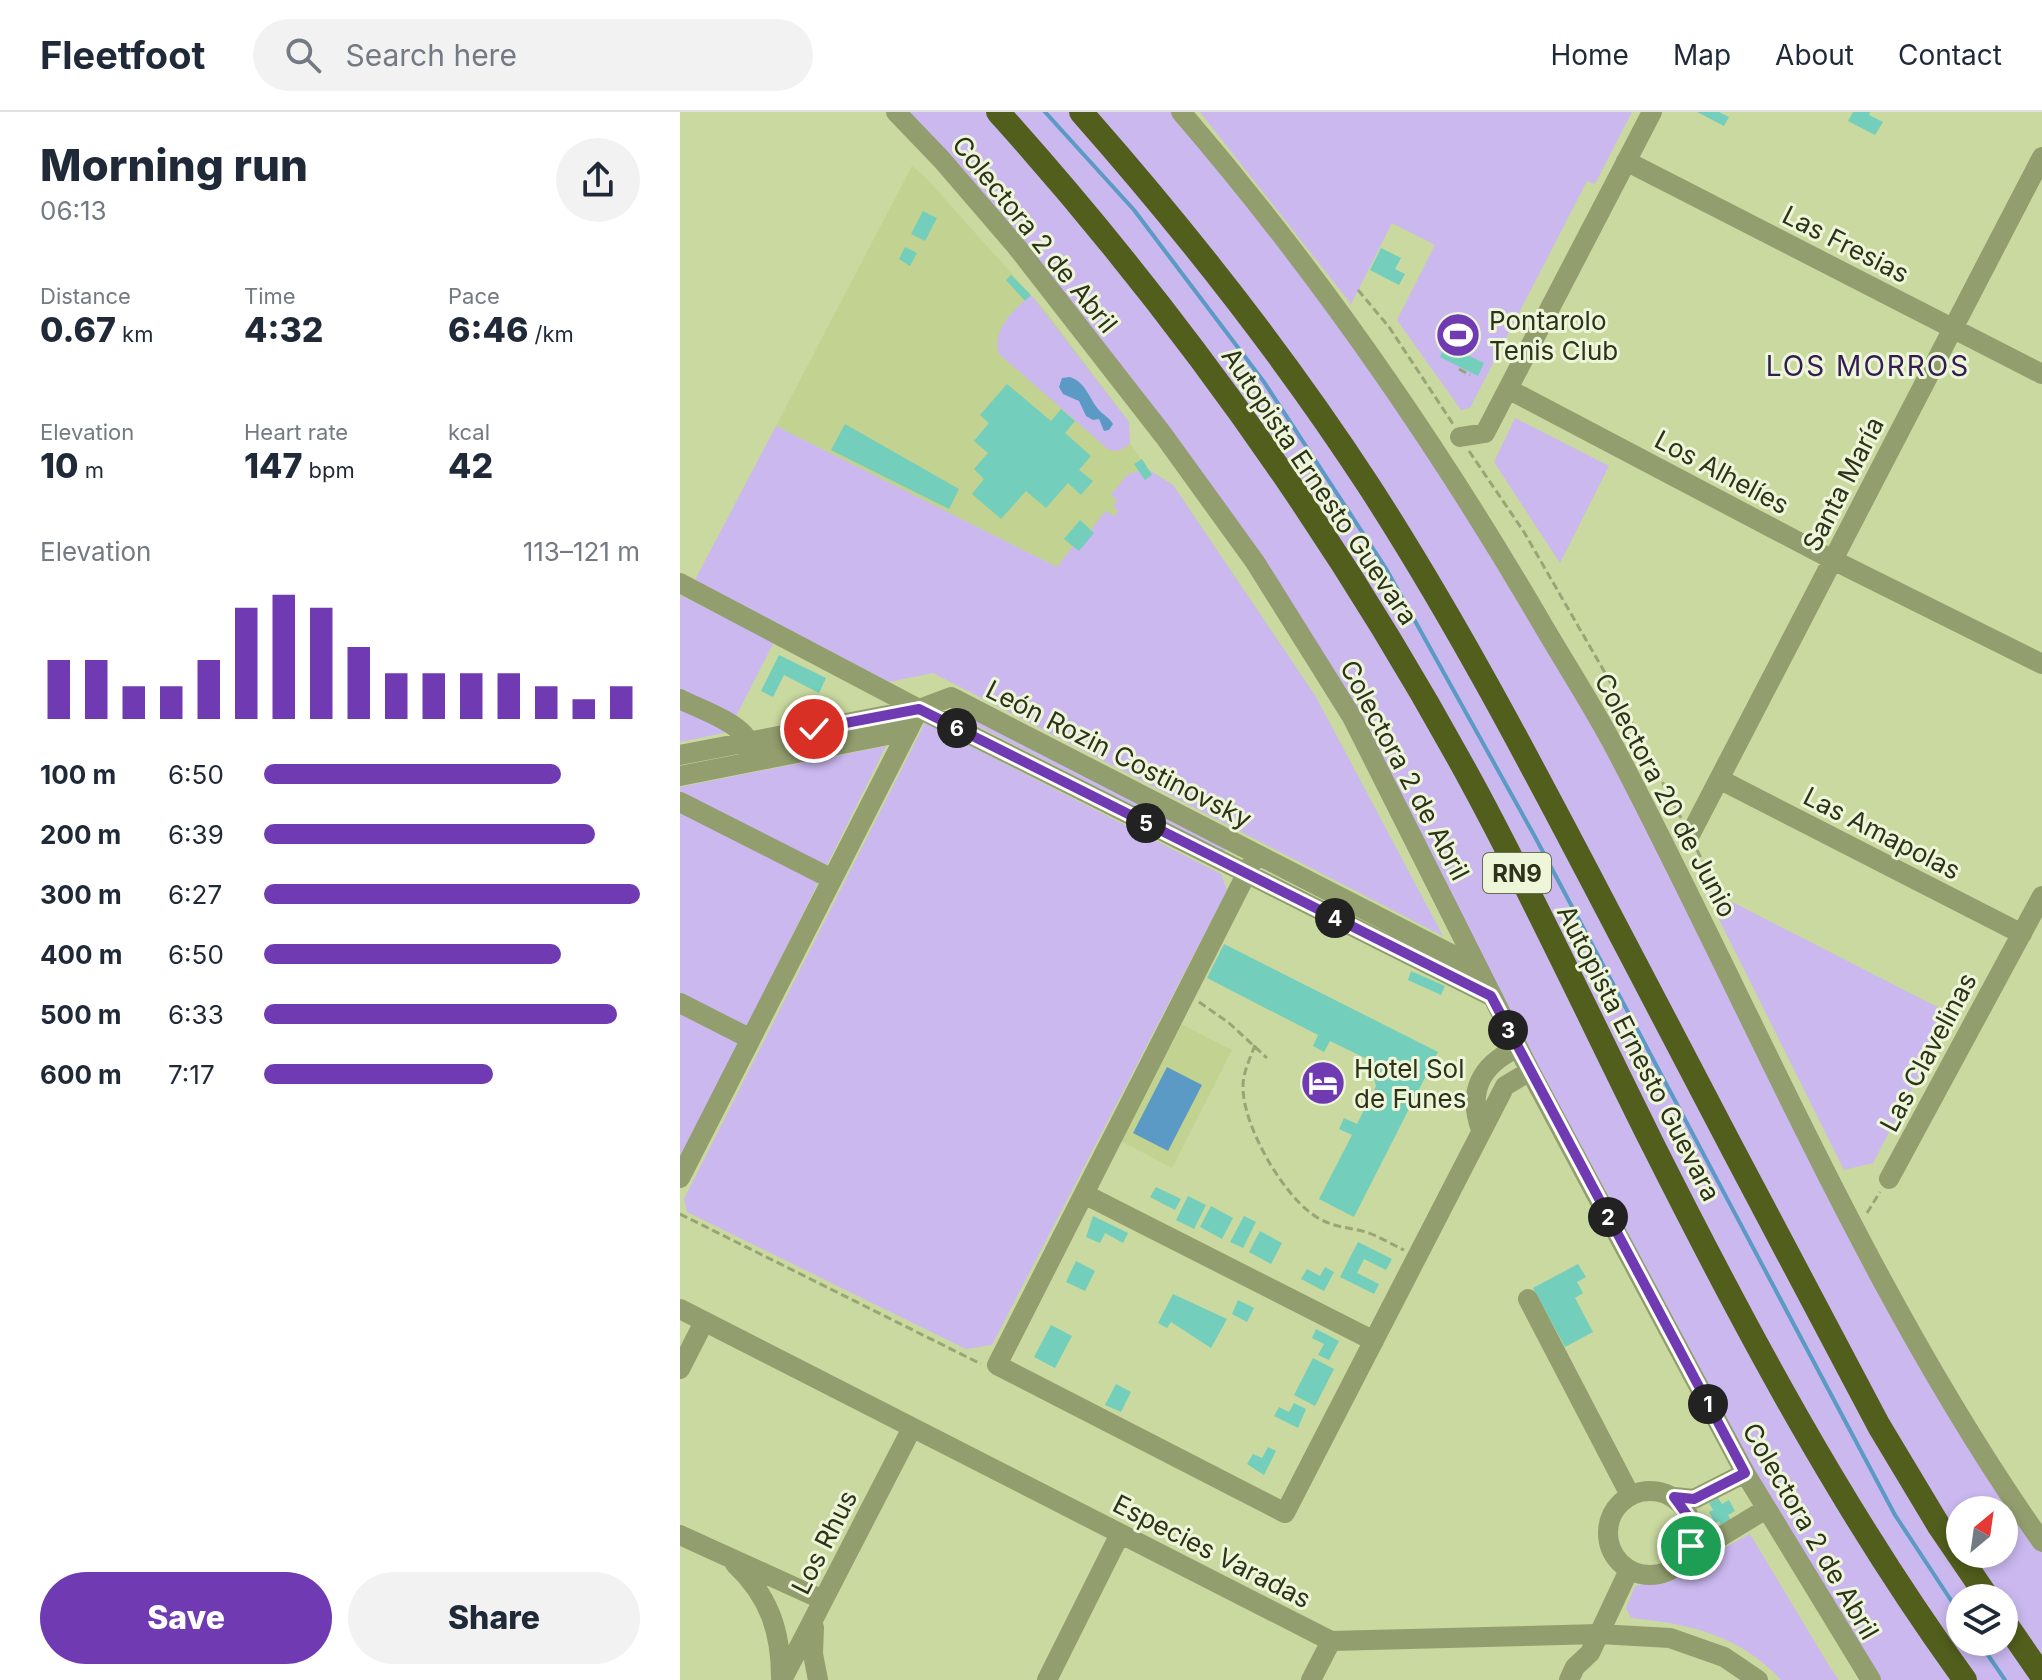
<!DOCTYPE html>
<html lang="en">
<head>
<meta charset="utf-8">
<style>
  :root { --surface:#fff; --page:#f2f2f3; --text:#1f2937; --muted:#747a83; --line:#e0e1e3; --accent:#703bb2 }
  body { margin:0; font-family:Inter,sans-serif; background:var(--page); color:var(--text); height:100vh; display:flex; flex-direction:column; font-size:30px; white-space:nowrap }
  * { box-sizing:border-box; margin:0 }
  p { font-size:26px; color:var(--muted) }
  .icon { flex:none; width:44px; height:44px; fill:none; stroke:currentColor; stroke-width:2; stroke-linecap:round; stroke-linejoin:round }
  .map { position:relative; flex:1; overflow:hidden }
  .drawer { display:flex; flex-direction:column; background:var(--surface); width:680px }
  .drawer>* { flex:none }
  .needle { width:52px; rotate:29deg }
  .fabs { position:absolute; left:1266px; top:1384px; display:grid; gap:16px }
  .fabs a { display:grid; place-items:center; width:72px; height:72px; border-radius:50%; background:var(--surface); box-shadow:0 4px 12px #0003; font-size:40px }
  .pin { position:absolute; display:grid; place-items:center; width:68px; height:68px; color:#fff; margin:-34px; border:4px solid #fff; border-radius:50%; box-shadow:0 2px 8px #0007 }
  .km { position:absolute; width:40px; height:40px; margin:-20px; border-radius:50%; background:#222; color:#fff; font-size:22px; line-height:40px; text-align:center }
  .round { display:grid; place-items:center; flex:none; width:84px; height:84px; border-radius:42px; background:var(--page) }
  .summary { display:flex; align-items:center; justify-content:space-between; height:136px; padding:0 40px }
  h1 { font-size:44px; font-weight:800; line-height:60px }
  .metrics { display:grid; grid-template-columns:repeat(3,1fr); gap:12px; height:136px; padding:8px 40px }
  .metrics div { display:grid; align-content:center }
  .metrics b { font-size:34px; font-weight:800 }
  .metrics small { font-size:22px; font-weight:400 }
  .metrics p { font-size:22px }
  .chart { height:224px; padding:16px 40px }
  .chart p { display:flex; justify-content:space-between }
  .chart svg { width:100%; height:144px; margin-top:8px; stroke:var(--accent); stroke-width:6 }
  .primary-button { display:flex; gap:16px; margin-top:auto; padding:16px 40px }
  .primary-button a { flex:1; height:92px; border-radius:48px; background:var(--accent); color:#fff; font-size:32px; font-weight:800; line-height:92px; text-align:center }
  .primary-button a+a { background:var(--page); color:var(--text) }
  ul { padding:0 40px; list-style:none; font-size:26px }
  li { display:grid; grid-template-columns:128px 96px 1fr; align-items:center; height:60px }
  li i { height:20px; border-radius:10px; background:var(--accent) }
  header { display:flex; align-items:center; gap:48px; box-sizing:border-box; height:112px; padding:0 40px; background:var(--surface); border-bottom:2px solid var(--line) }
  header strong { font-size:38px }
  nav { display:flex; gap:44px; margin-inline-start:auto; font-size:28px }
  .search { width:560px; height:72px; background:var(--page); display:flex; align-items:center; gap:20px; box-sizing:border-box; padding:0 28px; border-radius:44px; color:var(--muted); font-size:30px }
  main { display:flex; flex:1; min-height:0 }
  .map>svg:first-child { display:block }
  .built { fill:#c2d290 }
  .green { fill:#cab8ef; fill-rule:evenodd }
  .water { fill:#5b9ac5 }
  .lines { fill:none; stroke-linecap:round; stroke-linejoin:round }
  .stream { stroke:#5b9ac5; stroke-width:4 }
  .building { fill:#73cebc }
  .path { stroke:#99a576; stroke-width:3; stroke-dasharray:8 4; stroke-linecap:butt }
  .minor { stroke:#929e6e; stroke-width:20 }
  .highway { stroke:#515e1c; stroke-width:24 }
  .route-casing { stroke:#fff; stroke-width:16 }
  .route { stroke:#703bb2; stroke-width:10 }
  .labels { text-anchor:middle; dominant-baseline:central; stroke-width:6; stroke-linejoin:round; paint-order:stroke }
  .shield { fill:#eef6d9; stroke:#676e54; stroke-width:2 }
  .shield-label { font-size:24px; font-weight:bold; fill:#2d331b }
  .street-label { font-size:26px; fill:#2d331b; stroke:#eef6d9 }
  .poi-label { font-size:26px; fill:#2d331b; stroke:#eef6d9; text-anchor:start }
  .neighbourhood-label { font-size:28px; letter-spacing:2px; fill:#341c55; stroke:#eef6d9 }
</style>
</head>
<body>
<header>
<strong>Fleetfoot</strong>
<div class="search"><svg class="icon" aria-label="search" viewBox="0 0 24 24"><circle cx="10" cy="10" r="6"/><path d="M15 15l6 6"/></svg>Search here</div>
<nav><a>Home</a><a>Map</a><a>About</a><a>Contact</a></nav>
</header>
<main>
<section class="drawer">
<div class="summary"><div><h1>Morning run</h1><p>06:13</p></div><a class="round"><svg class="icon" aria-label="share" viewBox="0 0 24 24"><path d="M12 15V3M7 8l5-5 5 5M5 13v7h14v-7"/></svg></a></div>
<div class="metrics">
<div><p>Distance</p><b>0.67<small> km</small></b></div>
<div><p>Time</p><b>4:32</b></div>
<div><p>Pace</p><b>6:46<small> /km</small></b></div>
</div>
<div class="metrics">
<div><p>Elevation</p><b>10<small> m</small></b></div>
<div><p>Heart rate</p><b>147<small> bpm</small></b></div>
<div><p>kcal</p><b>42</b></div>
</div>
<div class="chart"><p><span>Elevation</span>113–121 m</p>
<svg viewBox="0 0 160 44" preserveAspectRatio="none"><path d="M5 44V26M15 44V26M25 44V34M35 44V34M45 44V26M55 44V10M65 44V6M75 44V10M85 44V22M95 44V30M105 44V30M115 44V30M125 44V30M135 44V34M145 44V38M155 44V34"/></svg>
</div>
<ul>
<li><b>100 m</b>6:50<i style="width:79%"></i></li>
<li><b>200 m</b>6:39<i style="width:88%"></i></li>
<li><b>300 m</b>6:27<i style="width:100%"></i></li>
<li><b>400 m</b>6:50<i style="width:79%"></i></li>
<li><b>500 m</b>6:33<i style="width:94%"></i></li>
<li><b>600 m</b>7:17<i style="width:61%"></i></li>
</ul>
<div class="primary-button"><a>Save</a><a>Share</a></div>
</section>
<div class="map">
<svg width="1362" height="1568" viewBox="0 0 1362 1568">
  <rect width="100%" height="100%" fill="#cad99f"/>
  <path class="built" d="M 232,54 L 245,65 L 366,200 L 449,310 L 450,332 L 469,358 L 493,373 L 636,585 L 96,314 Z
    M 501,912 L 552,938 L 492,1056 L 441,1029 Z"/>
  <path class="green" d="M 216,0 L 501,0 L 589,108 L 851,493 L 1176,1118 L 1362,1430 L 1362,1568 L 1191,1568 L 1065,1361 L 672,605 L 484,324 ZM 1280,1398 L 1324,1398 L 1324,1442 L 1280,1442 ZM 1280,1486 L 1324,1486 L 1324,1530 L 1280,1530 Z
    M 520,0 L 952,0 L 915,72 L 907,69 L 790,296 L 781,298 L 717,208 L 755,133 L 712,111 L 671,192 Z
    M 351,183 L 449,310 L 450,332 L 438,339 L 429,338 L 319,242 C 311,217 334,198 351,183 Z
    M 835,306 L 929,354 L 880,451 L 814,350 Z
    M 96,314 L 377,455 L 393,434 L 414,421 L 411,418 L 425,399 L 435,404 L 438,398 L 433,394 L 437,388 L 431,383 L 447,363 L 459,359 L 465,368 L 472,363 L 469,358 L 493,373 L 636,585 L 763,824 L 253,561 L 209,570 L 15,468 Z
    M 0,483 L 94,530 L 48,620 L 0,630 Z
    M 273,594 L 547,735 L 544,740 L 270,600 Z
    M 245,611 L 541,762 L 547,778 L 312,1233 L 286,1237 L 7,1100 L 4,1087 Z
    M 206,634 L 0,1049 L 0,675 Z
    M 1023,775 L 1271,902 L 1193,1051 L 1164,1058 Z
    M 1070,1422 L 1151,1557 L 1159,1568 L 1101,1568 C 1060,1523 1010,1512 951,1506 L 946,1496 L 955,1474 L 984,1468 Z"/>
  <path class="water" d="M 390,265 C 406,271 408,284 418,297 C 423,303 429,305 433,312 L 429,318 L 424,319 L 419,307 L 413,308 L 406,304 L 399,289 L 383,282 L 379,275 L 382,266 Z
    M 487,955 L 522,973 L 488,1039 L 453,1021 Z"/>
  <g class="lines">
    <path class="stream" d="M 365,0 L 454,98 L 584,270 L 705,455 L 854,723 L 1215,1403 L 1280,1502
      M 1299,1530 L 1325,1568"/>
  </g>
  <path class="building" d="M 1017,0 L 1039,0 L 1049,5 L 1044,14 Z
    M 1173,0 L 1190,0 L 1189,3 L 1203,10 L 1195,23 L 1168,9 Z
    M 243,99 L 257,106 L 245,129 L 231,122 Z
    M 225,135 L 237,141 L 230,154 L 219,147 Z
    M 701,136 L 721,146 L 715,157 L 725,162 L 719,173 L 690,158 Z
    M 331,163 L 351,183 L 345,189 L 326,168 Z
    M 766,233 L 804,251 L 798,264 L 760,245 Z
    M 327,272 L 371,309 L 381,297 L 395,309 L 385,321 L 411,344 L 399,358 L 413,369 L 401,383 L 388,371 L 366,396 L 346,379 L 321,407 L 292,382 L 304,367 L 294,357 L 308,341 L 294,329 L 309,311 L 300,303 Z
    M 165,312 L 279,377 L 269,397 L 151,338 Z
    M 462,347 L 472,363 L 465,368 L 454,352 Z
    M 400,408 L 414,421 L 399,439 L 384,427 Z
    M 99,543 L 146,566 L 139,581 L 104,563 L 93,585 L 81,579 Z
    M 544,832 L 758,940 L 674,1105 L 639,1087 L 672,1023 L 659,1017 L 664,1006 L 677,1012 L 696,974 L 689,948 L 650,929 L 644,940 L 633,934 L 638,923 L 527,866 Z
    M 731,859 L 765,874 L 761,883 L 728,868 Z
    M 476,1075 L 501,1087 L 495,1098 L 470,1085 Z
    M 508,1084 L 526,1093 L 514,1117 L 496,1108 Z
    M 531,1094 L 553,1106 L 542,1127 L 520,1115 Z
    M 413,1104 L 448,1121 L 443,1131 L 425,1121 L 420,1131 L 406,1125 Z
    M 564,1104 L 576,1110 L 563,1136 L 550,1130 Z
    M 580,1119 L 602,1131 L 591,1152 L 569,1140 Z
    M 678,1130 L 712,1147 L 706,1158 L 684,1147 L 677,1161 L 699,1172 L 694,1182 L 660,1165 Z
    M 396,1149 L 415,1159 L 405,1179 L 386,1170 Z
    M 898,1152 L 906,1165 L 897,1170 L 903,1181 L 895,1186 L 913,1220 L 885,1235 L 853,1176 Z
    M 645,1155 L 654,1160 L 644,1179 L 621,1167 L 627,1157 L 640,1164 Z
    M 493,1182 L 547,1207 L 531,1236 L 491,1210 L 487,1216 L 478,1211 Z
    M 558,1188 L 574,1196 L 567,1210 L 552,1202 Z
    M 371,1213 L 392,1224 L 375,1256 L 354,1245 Z
    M 636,1217 L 659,1229 L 649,1248 L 638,1243 L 644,1232 L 632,1226 Z
    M 633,1246 L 654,1257 L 635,1294 L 614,1283 Z
    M 436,1272 L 451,1280 L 441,1300 L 425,1293 Z
    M 614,1291 L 626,1297 L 618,1316 L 594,1304 L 599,1295 L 609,1300 Z
    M 588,1335 L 596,1339 L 584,1363 L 567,1352 L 573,1342 L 582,1346 Z
    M 1038,1386 L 1042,1392 L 1049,1388 L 1055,1399 L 1048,1403 L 1052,1410 L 1042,1415 L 1039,1409 L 1035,1411 L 1029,1400 L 1033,1398 L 1029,1391 Z"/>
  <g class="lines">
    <path class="path" d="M 678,178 L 709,215 L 773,312
      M 779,257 L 790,263
      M 789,339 L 844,420 L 932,573 L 1001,706
      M 1017,738 L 1035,774
      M 519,890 L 549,911 L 587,946
      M 575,933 C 570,947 563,960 563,974 C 562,1013 604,1086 638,1106 C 652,1114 663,1115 678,1118 C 694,1121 709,1131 724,1138
      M 1187,1101 L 1200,1080
      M 0,1102 L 301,1252"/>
    <path class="minor" d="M 216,0 L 262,48 L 336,134 L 484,324 L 575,450 L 672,605 L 850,959 L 1065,1361 L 1191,1568
      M 501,0 C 638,159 758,333 864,515 C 888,556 914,596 936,638 C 1075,903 1189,1185 1362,1430
      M 946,49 L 1362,262
      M 828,277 L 1153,448 L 1362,552
      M 780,325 L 805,321 L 972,0
      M 0,471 L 239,597 L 811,884
      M 0,587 C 21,598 68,612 72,638
      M 0,643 L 239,597 L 271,585 L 798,856
      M 0,664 L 228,619
      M 1039,667 L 1342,822
      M 0,690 L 152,767
      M 1010,723 L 1362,45
      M 576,743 L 317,1253 L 605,1401 L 825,974 L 850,959
      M 0,891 L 71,927
      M 801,1018 C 787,979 801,953 837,936
      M 0,1066 L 239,597
      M 1209,1067 L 1362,784
      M 404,1082 L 694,1229
      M 848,1187 L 950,1383
      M 0,1197 L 651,1529 L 919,1522 L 990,1526 L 1044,1545 L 1078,1568
      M 0,1257 L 24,1210
      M928 1421a42 42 0 1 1 84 0a42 42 0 1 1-84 0Z
      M 994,1385 L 1014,1387 L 1065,1361
      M 0,1423 L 143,1488
      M 1004,1447 L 1086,1397
      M 55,1452 C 89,1484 101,1519 101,1566
      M 134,1515 L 133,1542 L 138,1568
      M 102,1568 L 232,1316
      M 367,1568 L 440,1422
      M 631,1568 L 651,1529
      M 889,1568 L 895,1555 L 910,1541 L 949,1458"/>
    <path class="highway" d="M 318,0 C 505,208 665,435 798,682 C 859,796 914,915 972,1031 C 1065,1216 1163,1400 1285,1568
      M 401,0 C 505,118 603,242 689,374 C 786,524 867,683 950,841 C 1032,999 1116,1157 1199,1314 L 1259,1414 L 1308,1486
      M 1324,1509 L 1362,1564"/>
  </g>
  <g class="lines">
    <g class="route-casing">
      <path id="route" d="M 134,617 L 239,597 L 811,884 L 1065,1361 L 1014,1387 L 994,1385 L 1010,1407 L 1011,1434"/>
    </g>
    <use href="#route" class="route"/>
  </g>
  <defs>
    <g id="stadium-disc" transform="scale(2.3)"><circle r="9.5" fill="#703bb2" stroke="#eef6d9"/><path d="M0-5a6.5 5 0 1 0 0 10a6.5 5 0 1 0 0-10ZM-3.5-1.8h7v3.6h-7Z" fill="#fff"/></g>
    <g id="hotel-disc" transform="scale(2.3)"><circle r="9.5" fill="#703bb2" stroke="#eef6d9"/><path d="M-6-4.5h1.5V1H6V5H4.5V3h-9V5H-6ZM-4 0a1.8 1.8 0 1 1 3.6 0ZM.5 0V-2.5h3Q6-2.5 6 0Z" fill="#fff"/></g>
  </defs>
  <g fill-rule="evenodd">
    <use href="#stadium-disc" x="778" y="223"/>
    <use href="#hotel-disc" x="643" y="971"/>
  </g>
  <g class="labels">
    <rect class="shield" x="803" y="741" width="68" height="40" rx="6"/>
    <g class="shield-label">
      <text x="837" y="761">RN9</text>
    </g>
    <g class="street-label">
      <text transform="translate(355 122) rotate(51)">Colectora 2 de Abril</text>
      <text transform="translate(1166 132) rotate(27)">Las Fresias</text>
      <text transform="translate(1042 360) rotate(28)">Los Alhelíes</text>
      <text transform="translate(1163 372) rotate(-63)">Santa María</text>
      <text transform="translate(640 374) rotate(56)">Autopista Ernesto Guevara</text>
      <text transform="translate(439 642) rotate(27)">León Rozin Costinovsky</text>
      <text transform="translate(725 658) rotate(62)">Colectora 2 de Abril</text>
      <text transform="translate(986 683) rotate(62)">Colectora 20 de Junio</text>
      <text transform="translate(1202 721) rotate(27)">Las Amapolas</text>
      <text transform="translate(1248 940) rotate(-62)">Las Clavelinas</text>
      <text transform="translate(959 941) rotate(63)">Autopista Ernesto Guevara</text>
      <text transform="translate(1131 1419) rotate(60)">Colectora 2 de Abril</text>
      <text transform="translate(144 1430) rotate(-63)">Los Rhus</text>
      <text transform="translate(532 1439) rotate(27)">Especies Varadas</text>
    </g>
    <g class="poi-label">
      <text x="809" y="208">Pontarolo<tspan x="809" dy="30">Tenis Club</tspan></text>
      <text x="674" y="956">Hotel Sol<tspan x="674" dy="30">de Funes</tspan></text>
    </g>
    <g class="neighbourhood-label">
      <text x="1188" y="254">LOS MORROS</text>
    </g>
  </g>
</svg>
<div class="fabs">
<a><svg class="needle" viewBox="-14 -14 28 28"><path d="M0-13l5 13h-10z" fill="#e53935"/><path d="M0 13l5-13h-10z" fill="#747a83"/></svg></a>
<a><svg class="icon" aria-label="layers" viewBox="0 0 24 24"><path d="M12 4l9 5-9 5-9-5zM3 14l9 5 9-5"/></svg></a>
</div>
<div class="pin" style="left:1011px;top:1434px;background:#1e9e55"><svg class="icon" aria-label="arrive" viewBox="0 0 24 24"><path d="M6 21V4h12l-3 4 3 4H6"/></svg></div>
<div class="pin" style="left:134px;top:617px;background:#d93025"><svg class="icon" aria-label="check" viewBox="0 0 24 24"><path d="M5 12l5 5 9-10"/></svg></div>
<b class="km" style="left:1028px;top:1292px">1</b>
<b class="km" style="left:928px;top:1105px">2</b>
<b class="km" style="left:828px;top:918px">3</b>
<b class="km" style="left:655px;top:806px">4</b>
<b class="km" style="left:466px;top:711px">5</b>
<b class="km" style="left:277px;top:616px">6</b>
</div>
</main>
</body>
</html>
